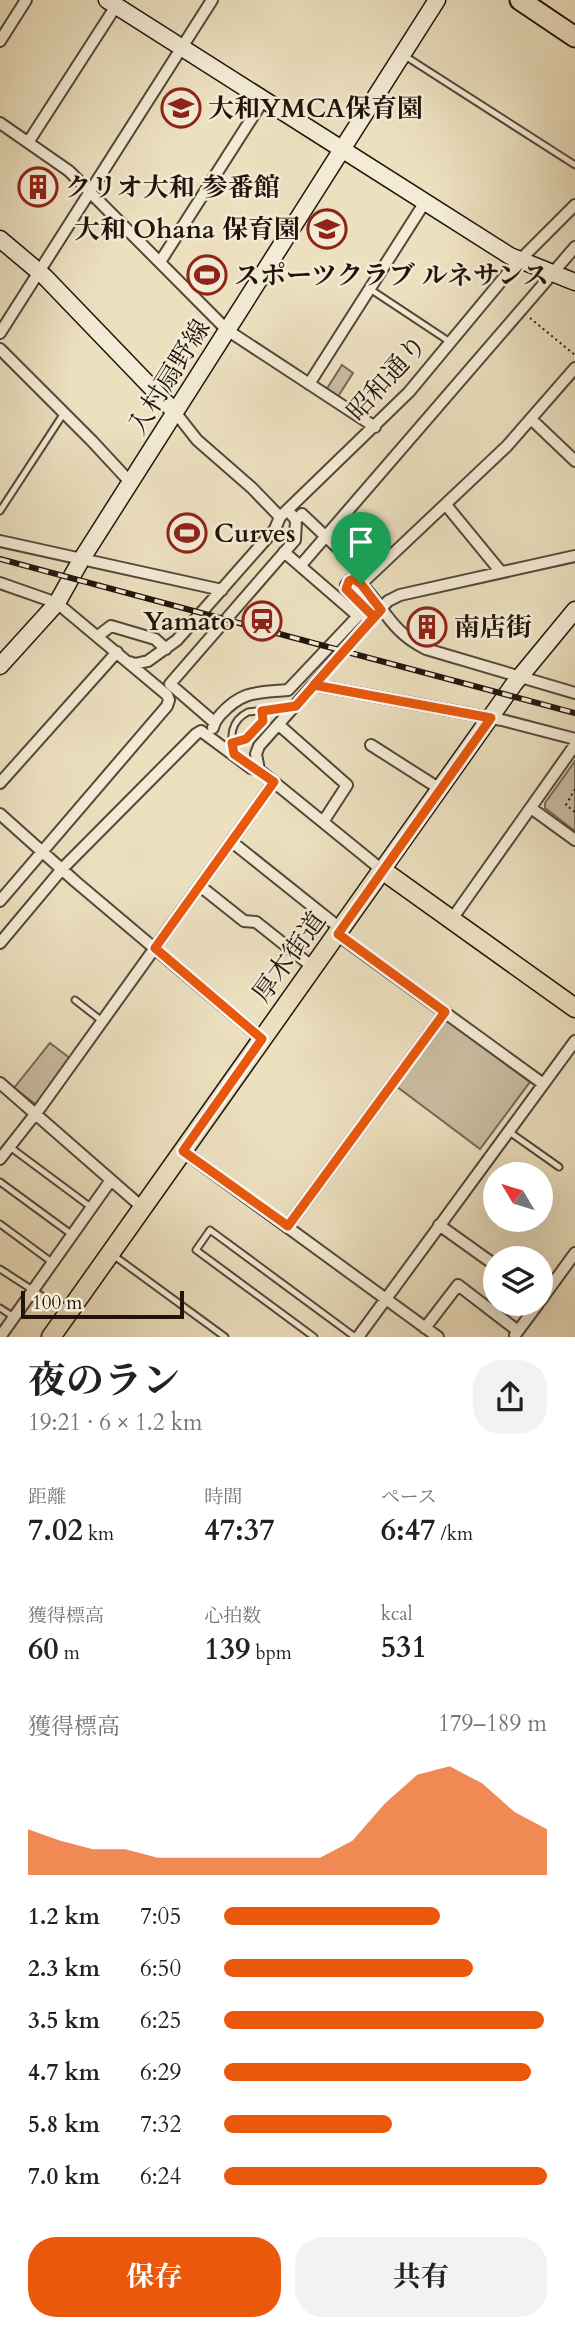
<!DOCTYPE html>
<html lang="ja">
<head>
<meta charset="utf-8">
<style>
  :root { --surface:#fff; --page:#f2f2f2; --text:#222; --muted:#767676; --accent:#ea580c }
  body { margin:0; font-family:Cardo,"Noto Serif JP",serif; background:var(--page); color:var(--text); height:100vh; display:flex; flex-direction:column; font-size:26px; white-space:nowrap }
  * { box-sizing:border-box; margin:0 }
  p { font-size:23px; color:var(--muted) }
  .icon { flex:none; width:38px; height:38px; fill:none; stroke:currentColor; stroke-width:2; stroke-linecap:round; stroke-linejoin:round }
  .map { position:relative; height:1337px; overflow:hidden }
  .side { display:flex; flex-direction:column; background:var(--surface); flex:1 }
  .side>* { flex:none }
  .needle { width:46px; rotate:308deg }
  .controls { position:absolute; left:483px; top:1162px; display:grid; gap:14px }
  .controls a { display:grid; place-items:center; width:70px; height:70px; border-radius:50%; background:var(--surface); box-shadow:0 7px 28px #0002; font-size:35px }
  .scale { position:absolute; left:21px; bottom:18px; width:163px; box-sizing:border-box; padding-left:7px; border:4px solid #22140c; border-top:0; font-size:19px; line-height:24px; white-space:nowrap; color:#22140c; -webkit-text-stroke:5px #f3ebd5; paint-order:stroke }
  .pin { position:absolute; display:grid; place-items:center; width:60px; height:60px; color:#fff; margin:-72px -30px; border-radius:50% 50% 50% 0; rotate:-45deg; box-shadow:0 0 7px #0007 }
  .pin .icon { rotate:45deg }
  .round { display:grid; place-items:center; flex:none; width:74px; height:74px; border-radius:28px; background:var(--page) }
  .head { display:flex; align-items:center; justify-content:space-between; height:119px; padding:0 28px }
  h1 { font-size:38px; font-weight:700; line-height:52px }
  .metrics { display:grid; grid-template-columns:repeat(3,1fr); gap:10px; height:119px; padding:7px 28px }
  .metrics div { display:grid; align-content:center }
  .metrics b { font-size:30px; font-weight:700 }
  .metrics small { font-size:19px; font-weight:400 }
  .metrics p { font-size:19px }
  .chart { height:196px; padding:14px 28px }
  .chart p { display:flex; justify-content:space-between }
  .chart svg { width:100%; height:126px; margin-top:7px; fill:var(--accent); opacity:.7 }
  .button { display:flex; gap:14px; margin-top:auto; padding:14px 28px }
  .button a { flex:1; height:80px; border-radius:28px; background:var(--accent); color:#fff; font-size:28px; font-weight:700; line-height:80px; text-align:center }
  .button a+a { background:var(--page); color:var(--text) }
  ul { padding:0 28px; list-style:none; font-size:23px }
  li { display:grid; grid-template-columns:112px 84px 1fr; align-items:center; height:52px }
  li i { height:18px; border-radius:9px; background:var(--accent) }
  .map>svg:first-child { display:block }
  .green { fill:#cabda1; stroke:#766856; stroke-width:2 }
  .lines { fill:none; stroke-linecap:round; stroke-linejoin:round }
  .lane-casing { stroke:#544739; stroke-width:9 }
  .street-casing { stroke:#544739; stroke-width:14 }
  .secondary-casing { stroke:#22140c; stroke-width:19 }
  .primary-casing { stroke:#22140c; stroke-width:21 }
  .highway-casing { stroke:#22140c; stroke-width:23 }
  .path { stroke:#22140c; stroke-width:2; stroke-dasharray:2 3.5; stroke-linecap:butt }
  .lane { stroke:#f3ebd5; stroke-width:5 }
  .street { stroke:#f3ebd5; stroke-width:10 }
  .secondary { stroke:#f3ebd5; stroke-width:16 }
  .primary { stroke:#ece0bf; stroke-width:18 }
  .highway { stroke:#ece0bf; stroke-width:19 }
  .rail-casing { stroke:#22140c; stroke-width:6 }
  .rail { stroke:#f3ebd5; stroke-width:3.5; stroke-dasharray:10; stroke-linecap:butt }
  .route-casing { stroke:#fff; stroke-width:14 }
  .route { stroke:#ea580c; stroke-width:9 }
  .labels { text-anchor:middle; dominant-baseline:central; stroke-width:5; stroke-linejoin:round; paint-order:stroke }
  .poi-label { font-size:26px; font-weight:bold; fill:#22140c; stroke:#f3ebd5; text-anchor:start }
  .street-label { font-size:26px; fill:#22140c; stroke:#f3ebd5 }
</style>
</head>
<body>
<div class="map">
<svg width="575" height="1337" viewBox="0 0 575 1337">
  <rect width="100%" height="100%" fill="#ece0bf"/>
  <filter id="stains"><feTurbulence type="fractalNoise" baseFrequency=".00286" numOctaves="4"/><feColorMatrix values="0 0 0 0 .2 0 0 0 0 .09 0 0 0 0 .02 0 0 0 .5 -.17"/></filter>
  <radialGradient id="worn" r=".72"><stop offset=".6" stop-color="#630" stop-opacity="0"/><stop offset="1" stop-color="#630" stop-opacity=".3"/></radialGradient>
  <path class="green" d="M 342,365 L 353,373 L 337,398 L 326,390 Z
    M 575,761 L 575,831 L 545,808 L 545,803 Z
    M 445,1019 L 530,1082 L 480,1149 L 396,1086 Z
    M 50,1043 L 71,1059 L 38,1106 L 14,1088 Z"/>
  <g class="lines">
    <g class="lane-casing">
      <path id="lane" d="M 405,56 L 575,165
        M 370,289 L 450,342
        M 0,511 L 64,413
        M 231,743 L 246,739 L 263,721 L 262,711
        M 234,754 C 230,737 230,721 248,712 L 293,707
        M 75,1000 L 102,1021
        M 508,1131 L 559,1167
        M 10,1147 L 92,1208
        M 0,1182 L 71,1234
        M 0,1224 L 53,1263
        M 113,1255 L 225,1337
        M 0,1269 L 65,1311
        M 0,1308 L 14,1317
        M 314,1337 L 196,1250 L 210,1230 L 355,1337"/>
    </g>
    <g class="street-casing">
      <path id="street" d="M 0,41 L 26,0
        M 0,123 L 69,171 L 227,330 L 375,427
        M 29,141 L 116,6
        M 160,262 L 264,99
        M 557,268 L 575,247
        M 0,333 L 212,0
        M 0,349 L 92,441 L 131,483
        M 309,384 L 425,202
        M 175,412 L 197,440 L 252,488 L 280,517
        M 531,419 L 575,461
        M 446,505 L 501,572
        M 280,517 L 409,392 L 512,268 L 575,205
        M 296,520 L 302,514 L 364,573
        M 0,541 L 222,590
        M 284,552 L 358,616
        M 301,565 L 547,280
        M 0,583 L 57,603 L 167,695 L 169,700 L 167,706 L 0,901
        M 361,584 L 507,446 L 575,368
        M 374,617 L 347,592 L 346,585 L 349,581 L 357,580 C 384,605 389,631 426,649 L 575,693
        M 98,636 L 111,626 L 155,639 L 166,649
        M 129,662 L 135,664 L 148,661 L 177,640 L 275,529 L 280,517
        M 314,685 L 502,720 L 575,739
        M 214,722 L 170,684 L 295,540 L 296,520 L 291,514
        M 279,725 L 347,785 L 323,822
        M 213,728 C 214,721 217,719 221,714 C 243,690 258,693 288,690 L 358,616 L 364,614
        M 371,745 L 440,789
        M 259,770 L 256,754 L 259,746 L 388,601 L 400,595 L 575,556
        M 0,783 L 117,652
        M 531,808 L 575,840
        M 0,814 L 76,882 L 262,1039
        M 232,842 L 341,929
        M 200,886 L 244,921 L 256,922 L 314,968
        M 452,919 L 575,745
        M 338,935 L 542,1083
        M 0,943 L 62,869 L 196,734 L 201,731 L 251,768 L 259,770 L 382,870
        M 0,1083 L 143,1208
        M 183,1151 L 438,1337
        M 0,1159 L 40,1108 L 274,782
        M 439,1225 L 495,1265
        M 288,1226 L 445,1012
        M 541,1300 L 575,1253
        M 425,1328 L 458,1285 L 518,1331
        M 515,1335 L 538,1304
        M 0,1337 L 111,1180
        M 358,1337 L 575,1041"/>
    </g>
    <g class="secondary-casing">
      <path id="secondary" d="M 107,0 L 510,256 L 575,282
        M 0,239 L 45,277 L 175,412
        M 0,666 L 57,603 L 81,560 L 437,0
        M 382,870 L 514,684 L 575,610"/>
    </g>
    <g class="primary-casing">
      <path id="primary" d="M 51,1337 L 382,870 L 575,1008"/>
    </g>
    <g class="highway-casing">
      <path id="highway" d="M 520,0 L 575,37"/>
    </g>
    <path class="path" d="M 530,318 L 575,355
      M 575,789 L 566,805 L 575,812"/>
    <use href="#lane" class="lane"/>
    <use href="#street" class="street"/>
    <use href="#secondary" class="secondary"/>
    <use href="#primary" class="primary"/>
    <use href="#highway" class="highway"/>
    <g class="rail-casing">
      <path id="rail" d="M 0,559 L 575,713"/>
    </g>
    <use href="#rail" class="rail"/>
  </g>
  <g class="lines">
    <g class="route-casing">
      <path id="route" d="M 361,584 L 381,610 C 352,642 324,674 296,706 L 262,711 L 263,721 L 246,739 L 232,743 L 234,754 L 274,782 L 155,948 L 262,1039 L 183,1151 L 288,1226 L 445,1012 L 338,934 L 491,718 L 314,685 L 374,617 L 346,589 L 349,581 L 354,579 L 361,584"/>
    </g>
    <use href="#route" class="route"/>
  </g>
  <defs>
    <g id="school-ring" transform="scale(2.0125)"><circle r="9.5" fill="#f3ebd5" stroke="#8f2418" stroke-width="1.5"/><path d="M0-5L7-2L0 1L-7-2ZM-4 1L0 2.5L4 1V4Q0 6-4 4Z" fill="#8f2418"/></g>
    <g id="building-ring" transform="scale(2.0125)"><circle r="9.5" fill="#f3ebd5" stroke="#8f2418" stroke-width="1.5"/><path d="M-4-6H4V6H1V3H-1V6H-4ZM-2.5-4.3h1.7v1.8h-1.7ZM.8-4.3h1.7v1.8H.8ZM-2.5-1h1.7V.8h-1.7ZM.8-1h1.7V.8H.8Z" fill="#8f2418"/></g>
    <g id="stadium-ring" transform="scale(2.0125)"><circle r="9.5" fill="#f3ebd5" stroke="#8f2418" stroke-width="1.5"/><path d="M0-5a6.5 5 0 1 0 0 10a6.5 5 0 1 0 0-10ZM-3.5-1.8h7v3.6h-7Z" fill="#8f2418"/></g>
    <g id="station-ring" transform="scale(2.0125)"><circle r="9.5" fill="#f3ebd5" stroke="#8f2418" stroke-width="1.5"/><path d="M-3-6H3Q5-6 5-4V2Q5 4 3 4L4.5 6H3L1.5 4h-3L-3 6H-4.5L-3 4Q-5 4-5 2V-4Q-5-6-3-6ZM-3.5-4v3h7v-3ZM-3.5 1v1.5H-2V1ZM2 1v1.5H3.5V1Z" fill="#8f2418"/></g>
  </defs>
  <g fill-rule="evenodd">
    <use href="#school-ring" x="181" y="108"/>
    <use href="#building-ring" x="38" y="187"/>
    <use href="#school-ring" x="327" y="229"/>
    <use href="#stadium-ring" x="207" y="275"/>
    <use href="#stadium-ring" x="187" y="533"/>
    <use href="#station-ring" x="262" y="621"/>
    <use href="#building-ring" x="427" y="627"/>
  </g>
  <g class="labels">
    <g class="poi-label">
      <text x="208" y="108">大和YMCA保育園</text>
      <text x="65" y="187">クリオ大和 参番館</text>
      <text x="300" y="229" text-anchor="end">大和 Ohana 保育園</text>
      <text x="234" y="275">スポーツクラブ ルネサンス</text>
      <text x="214" y="533">Curves</text>
      <text x="235" y="621" text-anchor="end">Yamato</text>
      <text x="454" y="627">南店街</text>
    </g>
    <g class="street-label">
      <text transform="translate(169 377) rotate(-58)">入村扇野線</text>
      <text transform="translate(387 378) rotate(-48)">昭和通り</text>
      <text transform="translate(289 957) rotate(-54)">厚木街道</text>
    </g>
  </g>
  <rect width="100%" height="100%" filter="url(#stains)"/>
  <rect width="100%" height="100%" fill="url(#worn)"/>
</svg>
<div class="controls">
<a><svg class="needle" viewBox="-14 -14 28 28"><path d="M0-13l5 13h-10z" fill="#e53935"/><path d="M0 13l5-13h-10z" fill="#767676"/></svg></a>
<a><svg class="icon" aria-label="layers" viewBox="0 0 24 24"><path d="M12 4l9 5-9 5-9-5zM3 14l9 5 9-5"/></svg></a>
</div>
<div class="scale">100 m</div>
<div class="pin" style="left:361px;top:584px;background:#1e9e55"><svg class="icon" aria-label="arrive" viewBox="0 0 24 24"><path d="M6 21V4h12l-3 4 3 4H6"/></svg></div>
</div>
<section class="side">
<div class="head"><div><h1>夜のラン</h1><p>19:21 · 6 × 1.2 km</p></div><a class="round"><svg class="icon" aria-label="share" viewBox="0 0 24 24"><path d="M12 15V3M7 8l5-5 5 5M5 13v7h14v-7"/></svg></a></div>
<div class="metrics">
<div><p>距離</p><b>7.02<small> km</small></b></div>
<div><p>時間</p><b>47:37</b></div>
<div><p>ペース</p><b>6:47<small> /km</small></b></div>
</div>
<div class="metrics">
<div><p>獲得標高</p><b>60<small> m</small></b></div>
<div><p>心拍数</p><b>139<small> bpm</small></b></div>
<div><p>kcal</p><b>531</b></div>
</div>
<div class="chart"><p><span>獲得標高</span>179–189 m</p>
<svg viewBox="0 0 160 44" preserveAspectRatio="none"><path d="M0 44V28L10 32L20 35L30 35L40 38L50 38L60 38L70 38L80 38L90 38L100 32L110 19L120 9L130 6L140 12L150 22L160 28V44z"/></svg>
</div>
<ul>
<li><b>1.2 km</b>7:05<i style="width:67%"></i></li>
<li><b>2.3 km</b>6:50<i style="width:77%"></i></li>
<li><b>3.5 km</b>6:25<i style="width:99%"></i></li>
<li><b>4.7 km</b>6:29<i style="width:95%"></i></li>
<li><b>5.8 km</b>7:32<i style="width:52%"></i></li>
<li><b>7.0 km</b>6:24<i style="width:100%"></i></li>
</ul>
<div class="button"><a>保存</a><a>共有</a></div>
</section>
</body>
</html>
